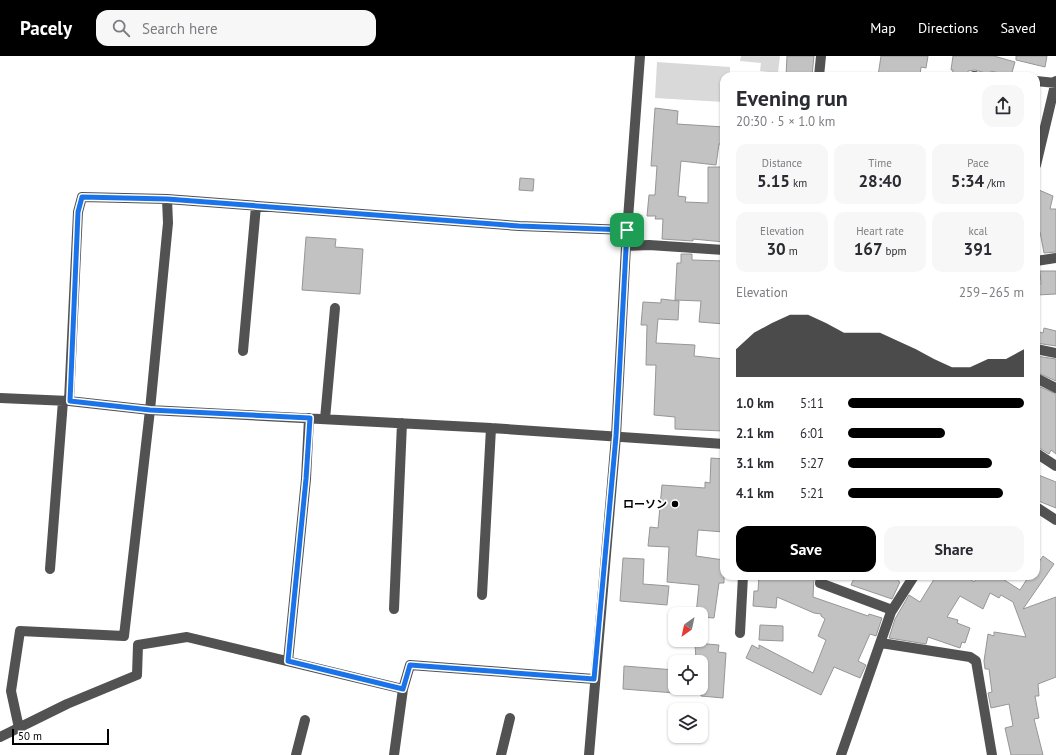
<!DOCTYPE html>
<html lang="en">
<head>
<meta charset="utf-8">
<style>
  :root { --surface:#fff; --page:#f7f7f7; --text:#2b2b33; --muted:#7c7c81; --accent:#000 }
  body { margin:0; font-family:"PT Sans","Noto Sans JP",sans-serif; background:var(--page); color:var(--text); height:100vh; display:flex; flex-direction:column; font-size:15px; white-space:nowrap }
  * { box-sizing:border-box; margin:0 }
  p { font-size:13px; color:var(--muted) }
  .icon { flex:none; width:22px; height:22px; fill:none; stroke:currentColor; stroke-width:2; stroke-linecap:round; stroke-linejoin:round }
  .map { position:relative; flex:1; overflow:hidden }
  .side { position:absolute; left:720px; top:16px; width:320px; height:508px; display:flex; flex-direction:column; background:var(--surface); border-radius:12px; box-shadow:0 1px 3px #0004 }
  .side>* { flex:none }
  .needle { width:26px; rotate:213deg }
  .tools { position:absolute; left:668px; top:551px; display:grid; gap:8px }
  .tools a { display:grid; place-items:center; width:40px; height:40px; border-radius:8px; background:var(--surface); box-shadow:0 1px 3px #0004; font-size:20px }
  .scale { position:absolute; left:12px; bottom:10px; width:97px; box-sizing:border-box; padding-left:4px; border:2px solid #000; border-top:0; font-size:11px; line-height:14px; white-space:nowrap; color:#000; -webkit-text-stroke:3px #fff; paint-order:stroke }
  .pin { position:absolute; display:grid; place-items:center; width:34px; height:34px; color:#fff; margin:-17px; border-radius:8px; box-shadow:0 2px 6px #0006 }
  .round { display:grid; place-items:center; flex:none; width:42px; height:42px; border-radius:12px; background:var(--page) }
  .head { display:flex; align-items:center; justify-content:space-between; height:68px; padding:0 16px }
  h1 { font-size:22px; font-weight:700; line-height:30px }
  .stats { display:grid; grid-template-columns:repeat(3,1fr); gap:6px; height:68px; padding:4px 16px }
  .stats div { display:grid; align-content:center; border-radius:10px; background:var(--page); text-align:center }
  .stats b { font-size:17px; font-weight:700 }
  .stats small { font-size:11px; font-weight:400 }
  .stats p { font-size:11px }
  .chart { height:112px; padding:8px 16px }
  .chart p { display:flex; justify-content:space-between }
  .chart svg { width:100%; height:72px; margin-top:4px; fill:var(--accent); opacity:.7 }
  .primary-button { display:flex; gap:8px; margin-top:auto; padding:8px 16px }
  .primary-button a { flex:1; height:46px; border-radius:12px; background:var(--accent); color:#fff; font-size:16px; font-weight:700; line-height:46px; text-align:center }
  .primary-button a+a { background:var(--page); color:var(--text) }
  ul { padding:0 16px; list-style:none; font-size:13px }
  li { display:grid; grid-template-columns:64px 48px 1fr; align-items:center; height:30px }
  li i { height:10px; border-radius:5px; background:var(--accent) }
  header { display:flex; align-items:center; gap:24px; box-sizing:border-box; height:56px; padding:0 20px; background:var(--accent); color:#fff }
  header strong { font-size:19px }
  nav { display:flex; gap:22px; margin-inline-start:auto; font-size:14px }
  .search { width:280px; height:36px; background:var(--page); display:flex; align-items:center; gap:10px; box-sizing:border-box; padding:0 14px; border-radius:12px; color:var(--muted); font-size:15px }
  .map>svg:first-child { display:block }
  .green { fill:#d9d9d9 }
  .building { fill:#c2c2c2; stroke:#969696 }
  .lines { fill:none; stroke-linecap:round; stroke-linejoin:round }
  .minor { stroke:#525252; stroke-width:10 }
  .route-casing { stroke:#fff; stroke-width:8 }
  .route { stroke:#1a73e8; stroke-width:5 }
  .poi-dot { fill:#000; stroke:#fff; stroke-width:1.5 }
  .labels { text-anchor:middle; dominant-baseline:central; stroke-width:3.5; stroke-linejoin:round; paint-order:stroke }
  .poi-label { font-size:11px; font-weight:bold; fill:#000; stroke:#fff; text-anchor:end }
</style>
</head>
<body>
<header>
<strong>Pacely</strong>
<div class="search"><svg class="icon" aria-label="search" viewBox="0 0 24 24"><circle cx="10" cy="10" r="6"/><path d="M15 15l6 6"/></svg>Search here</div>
<nav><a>Map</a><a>Directions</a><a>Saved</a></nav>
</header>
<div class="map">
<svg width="1056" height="699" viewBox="0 0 1056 699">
  <rect width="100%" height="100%" fill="#fff"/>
  <path class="green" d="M 741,0 L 780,0 L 778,17 L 760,15 L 761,7 L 740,5 Z
    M 657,6 L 730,11 L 730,20 L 724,20 L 724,46 L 655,42 Z"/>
  <path class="building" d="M 787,0 L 814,0 L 812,20 L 786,20 Z
    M 881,0 L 928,0 L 926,12 L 921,11 L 920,20 L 878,20 Z
    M 953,0 L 994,0 L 1015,6 L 1011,20 L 991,15 L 989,18 L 975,14 L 968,15 L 967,20 L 952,20 L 953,14 L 951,14 Z
    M 1016,0 L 1047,0 L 1045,11 L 1016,4 Z
    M 655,52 L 678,55 L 677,68 L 724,71 L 724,88 L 719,88 L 716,109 L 681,105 L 678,140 L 686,141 L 685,146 L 708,147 L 708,111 L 724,111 L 721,169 L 724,169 L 724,186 L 693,183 L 693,185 L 662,183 L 663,163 L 655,163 L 656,160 L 647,160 L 649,139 L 655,139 L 657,110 L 651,110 Z
    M 520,122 L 534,123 L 533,135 L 519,134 Z
    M 1039,134 L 1053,140 L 1050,153 L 1056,153 L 1056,196 L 1044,197 L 1040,176 L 1036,176 L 1037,145 Z
    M 306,181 L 336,183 L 335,191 L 363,193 L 360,238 L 302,234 Z
    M 681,198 L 692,198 L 692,204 L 724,205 L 724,268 L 699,266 L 701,245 L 675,244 L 677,207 L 681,207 Z
    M 1040,215 L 1056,215 L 1056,238 L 1037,239 L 1037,228 L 1041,228 Z
    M 661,243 L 679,245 L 678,264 L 658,263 L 656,287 L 695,289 L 694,300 L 724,303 L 724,375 L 675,373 L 675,361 L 654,359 L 656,309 L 646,309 L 647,269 L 641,269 L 643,246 L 661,247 Z
    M 1044,272 L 1056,275 L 1056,290 L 1036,287 L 1036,275 L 1043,277 Z
    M 1036,300 L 1056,303 L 1056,325 L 1036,316 Z
    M 1036,329 L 1056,338 L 1056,398 L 1051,394 L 1049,398 L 1036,390 Z
    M 711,402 L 724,403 L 724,476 L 698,474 L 696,500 L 724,504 L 724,527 L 719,527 L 714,562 L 701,561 L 701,558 L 696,558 L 699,529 L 667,526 L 669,491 L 648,490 L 650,471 L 658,472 L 662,429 L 705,432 L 705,426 L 710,427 Z
    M 1036,418 L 1056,426 L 1056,452 L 1036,444 Z
    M 1043,500 L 1054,508 L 1023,553 L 1056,541 L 1056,621 L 1038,628 L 1039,640 L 1035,640 L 1039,662 L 1034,663 L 1043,699 L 1011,699 L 1005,672 L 1013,670 L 1009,648 L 991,652 L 988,637 L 992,636 L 989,613 L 985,613 L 984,605 L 988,578 L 994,580 L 994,576 L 1026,581 L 1013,546 L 1001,539 L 999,542 L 990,537 L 983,553 L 960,540 L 947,561 L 958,564 L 957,567 L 970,572 L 965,587 L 962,586 L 960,592 L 928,581 L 926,588 L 889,582 L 895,563 L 909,539 L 920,546 L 936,520 L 965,520 L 974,526 L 978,520 L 998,520 L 1020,534 L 1029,520 L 1036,520 L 1036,510 Z
    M 623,502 L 644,503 L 643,528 L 669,530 L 667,549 L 620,545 Z
    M 759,520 L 814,520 L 813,541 L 868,560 L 869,558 L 882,562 L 876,580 L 870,578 L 858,605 L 866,609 L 860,622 L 834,611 L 821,639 L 746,602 L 752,589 L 759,593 L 759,589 L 813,617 L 826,584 L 818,580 L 825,563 L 821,560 L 821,558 L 814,557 L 777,541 L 776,552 L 753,550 L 754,535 L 758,535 Z
    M 855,520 L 899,520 L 898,525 L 900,526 L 892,543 L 851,529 Z
    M 760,569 L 783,570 L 783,585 L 759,584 Z
    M 695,587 L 719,589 L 718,596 L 726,597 L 723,642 L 701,640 L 701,604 L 696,604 Z
    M 624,610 L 675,614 L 675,637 L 623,633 Z"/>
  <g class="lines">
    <path class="minor" d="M 819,20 L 821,0
      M 974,20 L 975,20
      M 1036,25 L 1056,27
      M 1036,109 L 1056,25
      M 626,190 L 649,189 L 724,194
      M 1036,205 L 1056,202
      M 1036,293 L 1056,297
      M 243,295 L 256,150
      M 1036,322 L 1056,332
      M 0,342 L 69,345 L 150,354 L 491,372 L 724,388
      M 69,345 L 78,156 L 82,141 L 167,143 L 519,170 L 627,174
      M 325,363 L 335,252
      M 1036,397 L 1056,410
      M 1036,451 L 1056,464
      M 50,513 L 63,345
      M 821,520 L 820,527 L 892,554
      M 482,539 L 491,372
      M 394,553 L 402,367
      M 740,577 L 743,520
      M 881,587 L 970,601 L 976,605 L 992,699
      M 288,605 L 306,423 L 309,362
      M 19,672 L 11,635 L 20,575 L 124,580 L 150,354 L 168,167 L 167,143
      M 0,681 L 67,648 L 137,619 L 138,589 L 187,581 L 403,633
      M 296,699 L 305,664
      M 394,699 L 403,633 L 410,609 L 594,623
      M 501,699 L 510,662
      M 589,699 L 616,380 L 626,190 L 640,0
      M 841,699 L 891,556 L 914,520"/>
  </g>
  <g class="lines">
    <g class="route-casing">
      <path id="route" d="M 82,141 L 167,143 L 519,170 L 627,174 L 616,380 L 594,623 L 410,609 L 403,633 L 288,605 L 306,423 L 310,362 L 150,354 L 70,345 L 78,156 Z"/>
    </g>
    <use href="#route" class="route"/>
  </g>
  <circle class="poi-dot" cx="675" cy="448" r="4"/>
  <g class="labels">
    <g class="poi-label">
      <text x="667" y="448">ローソン</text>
    </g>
  </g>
</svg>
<div class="tools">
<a><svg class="needle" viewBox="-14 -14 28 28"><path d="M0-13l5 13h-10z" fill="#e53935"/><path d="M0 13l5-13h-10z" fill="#7c7c81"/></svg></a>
<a><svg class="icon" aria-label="locate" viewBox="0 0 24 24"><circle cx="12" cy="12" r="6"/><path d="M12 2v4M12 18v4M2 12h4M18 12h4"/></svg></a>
<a><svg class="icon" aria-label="layers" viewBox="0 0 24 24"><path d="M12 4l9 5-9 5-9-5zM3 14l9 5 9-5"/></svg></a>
</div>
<div class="scale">50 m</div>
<div class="pin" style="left:627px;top:174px;background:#1e9e55"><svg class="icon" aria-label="arrive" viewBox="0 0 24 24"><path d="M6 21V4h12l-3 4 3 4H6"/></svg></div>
<section class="side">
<div class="head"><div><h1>Evening run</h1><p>20:30 · 5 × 1.0 km</p></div><a class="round"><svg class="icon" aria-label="share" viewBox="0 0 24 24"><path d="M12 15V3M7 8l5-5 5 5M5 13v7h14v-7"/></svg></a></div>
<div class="stats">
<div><p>Distance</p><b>5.15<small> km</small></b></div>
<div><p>Time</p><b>28:40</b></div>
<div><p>Pace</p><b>5:34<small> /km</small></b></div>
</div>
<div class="stats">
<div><p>Elevation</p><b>30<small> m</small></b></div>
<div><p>Heart rate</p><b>167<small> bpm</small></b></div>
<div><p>kcal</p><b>391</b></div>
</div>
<div class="chart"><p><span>Elevation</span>259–265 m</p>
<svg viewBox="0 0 160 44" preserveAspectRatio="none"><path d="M0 44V27L10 17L20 11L30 6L40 6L50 11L60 17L70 17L80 17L90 22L100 27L110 33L120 38L130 38L140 33L150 33L160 27V44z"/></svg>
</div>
<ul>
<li><b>1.0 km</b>5:11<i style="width:100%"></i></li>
<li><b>2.1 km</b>6:01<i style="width:55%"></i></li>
<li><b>3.1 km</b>5:27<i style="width:82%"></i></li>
<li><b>4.1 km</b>5:21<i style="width:88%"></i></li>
</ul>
<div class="primary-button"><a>Save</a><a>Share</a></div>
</section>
</div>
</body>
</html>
